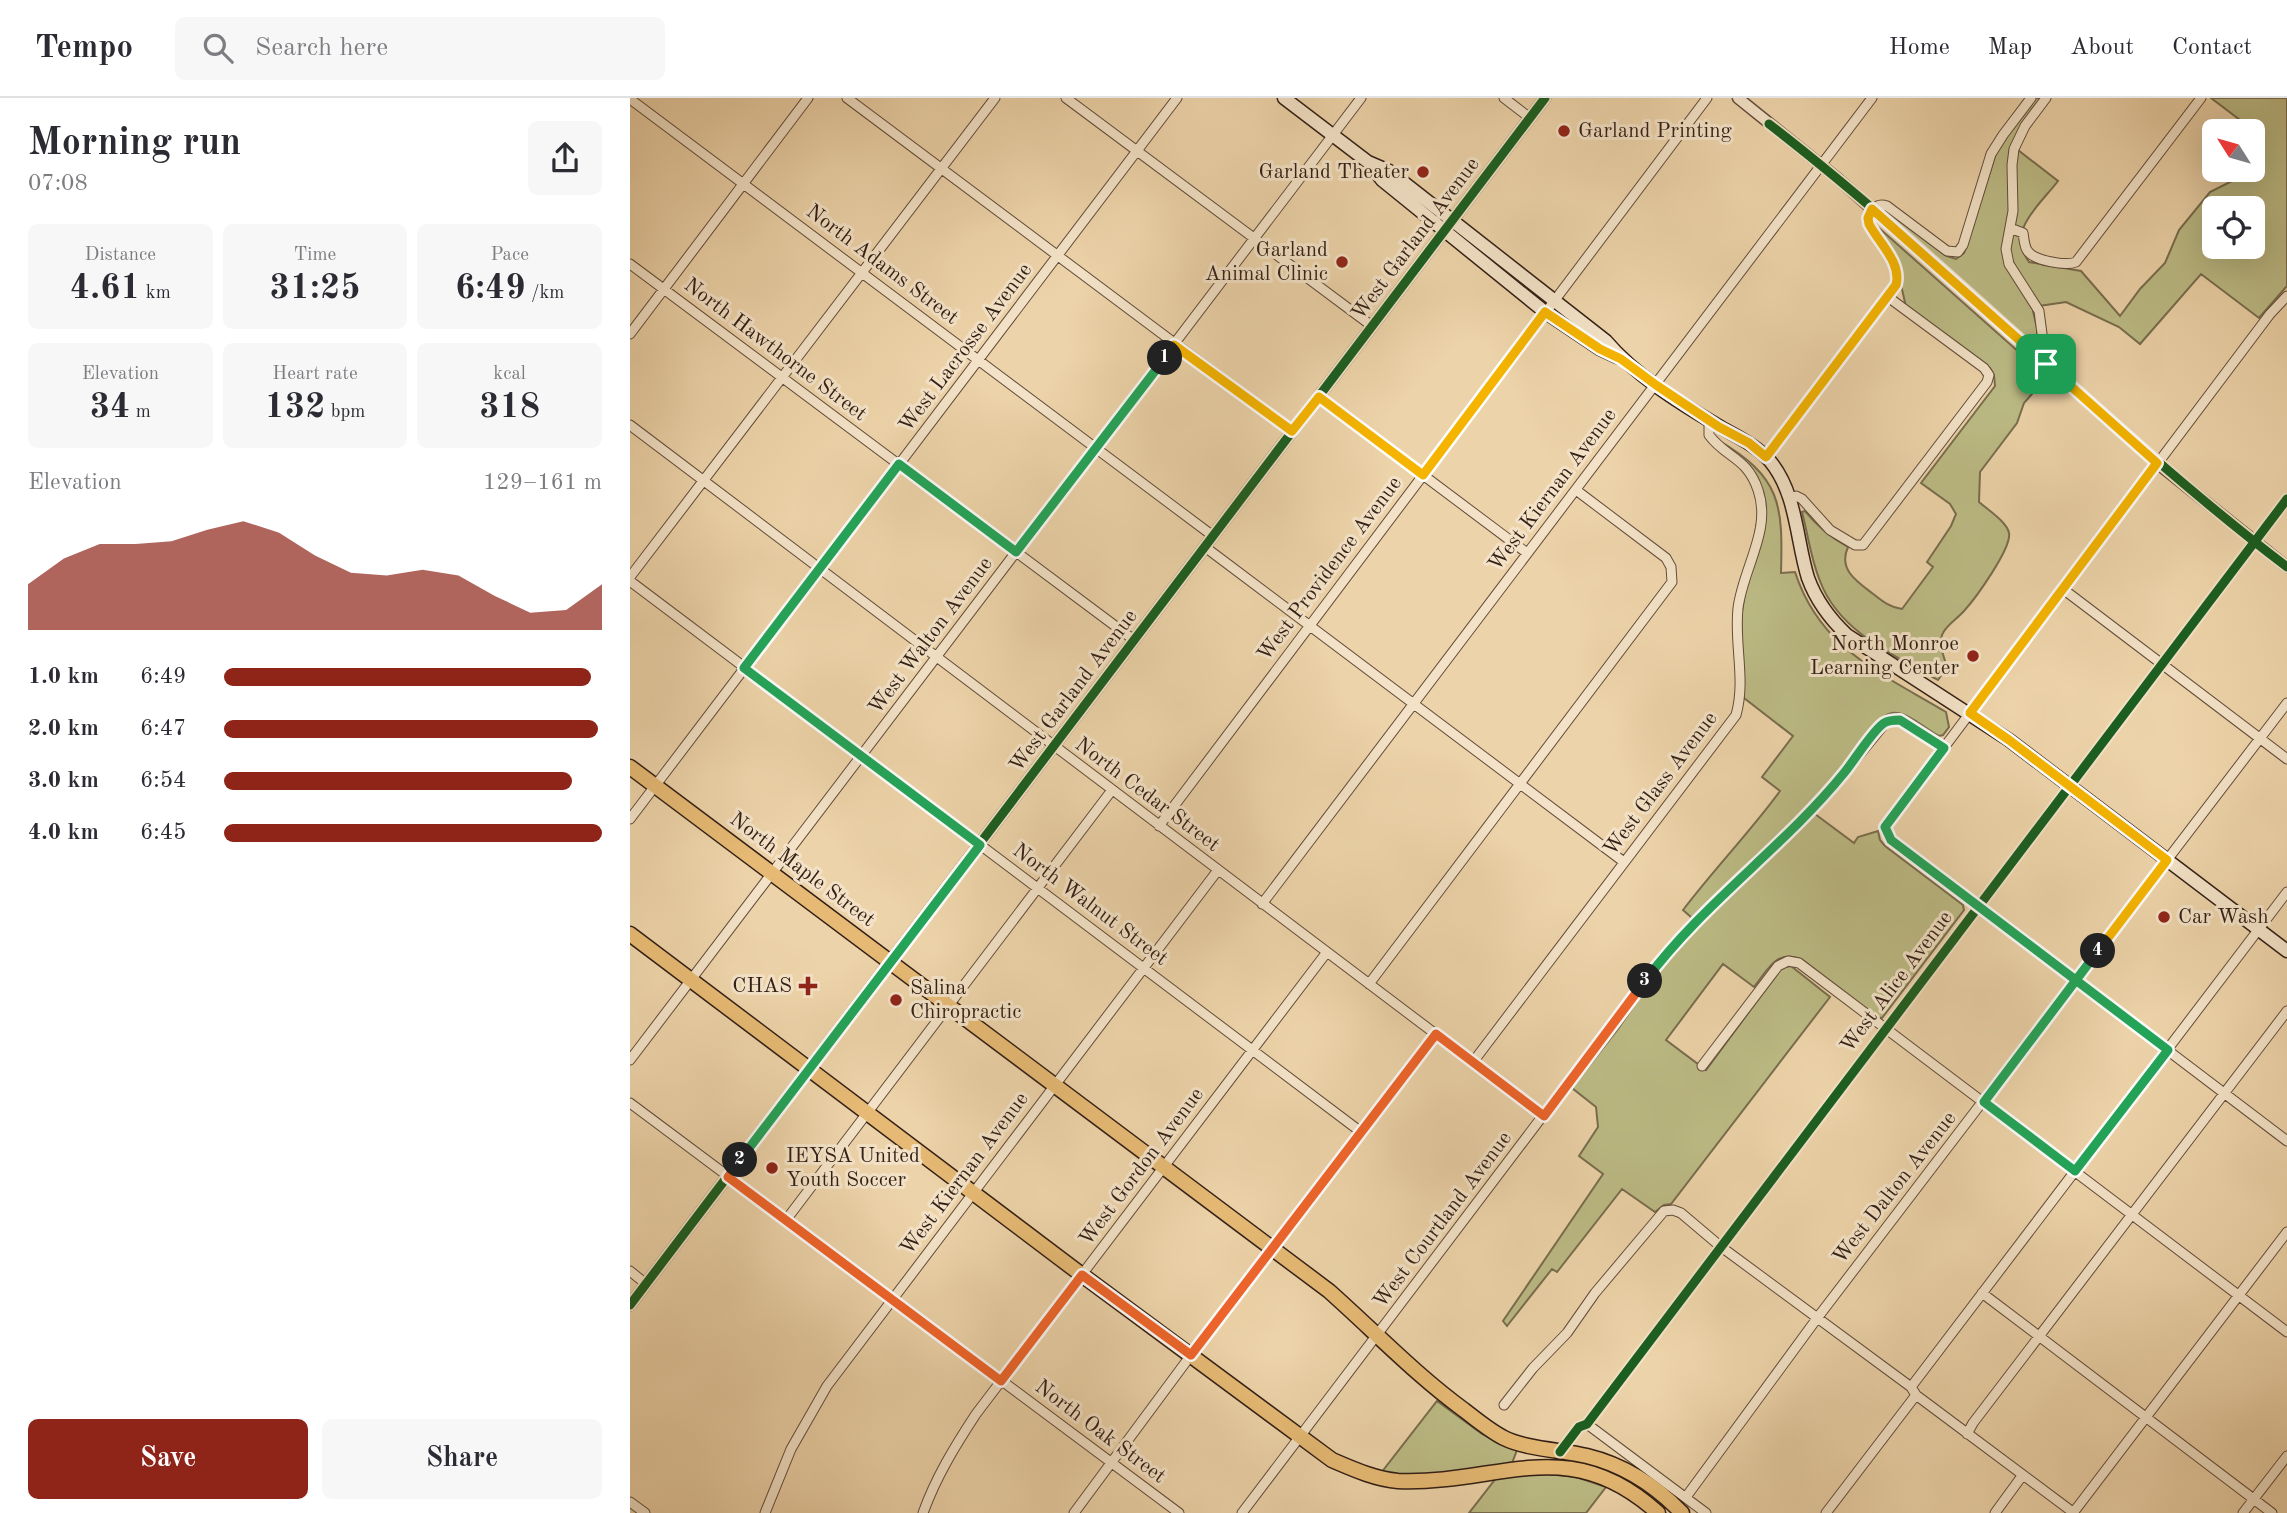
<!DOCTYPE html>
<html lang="en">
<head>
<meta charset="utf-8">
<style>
  :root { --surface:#fff; --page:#f7f7f7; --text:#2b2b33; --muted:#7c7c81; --line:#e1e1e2; --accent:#8f2418 }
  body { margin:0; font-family:"Old Standard TT",serif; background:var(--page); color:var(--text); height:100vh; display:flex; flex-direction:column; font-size:26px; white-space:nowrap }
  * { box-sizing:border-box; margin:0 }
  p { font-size:23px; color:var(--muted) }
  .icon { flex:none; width:38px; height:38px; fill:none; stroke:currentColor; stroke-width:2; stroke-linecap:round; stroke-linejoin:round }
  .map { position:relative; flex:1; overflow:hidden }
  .details { display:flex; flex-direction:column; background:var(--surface); width:630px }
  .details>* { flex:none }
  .needle { width:46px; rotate:307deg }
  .tools { position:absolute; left:1572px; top:21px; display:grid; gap:14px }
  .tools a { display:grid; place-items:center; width:63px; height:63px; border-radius:10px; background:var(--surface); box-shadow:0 7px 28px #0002; font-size:35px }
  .pin { position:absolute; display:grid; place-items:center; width:60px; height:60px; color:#fff; margin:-30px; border-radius:14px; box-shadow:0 4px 10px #0006 }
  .km { position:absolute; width:35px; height:35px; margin:-18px; border-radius:50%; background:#222; color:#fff; font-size:19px; line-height:35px; text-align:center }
  .round { display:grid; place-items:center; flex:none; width:74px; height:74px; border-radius:10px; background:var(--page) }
  .headline { display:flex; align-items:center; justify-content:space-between; height:119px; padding:0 28px }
  h1 { font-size:38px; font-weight:800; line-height:52px }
  .metrics { display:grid; grid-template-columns:repeat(3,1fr); gap:10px; height:119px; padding:7px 28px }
  .metrics div { display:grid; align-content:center; border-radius:10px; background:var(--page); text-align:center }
  .metrics b { font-size:35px; font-weight:800 }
  .metrics small { font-size:19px; font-weight:400 }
  .metrics p { font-size:19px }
  .chart { height:196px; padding:14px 28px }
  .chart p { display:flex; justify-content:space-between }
  .chart svg { width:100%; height:126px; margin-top:7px; fill:var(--accent); opacity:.7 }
  .action { display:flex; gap:14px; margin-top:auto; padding:14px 28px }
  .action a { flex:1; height:80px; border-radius:10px; background:var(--accent); color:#fff; font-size:28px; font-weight:800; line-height:80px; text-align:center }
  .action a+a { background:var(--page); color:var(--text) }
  ul { padding:0 28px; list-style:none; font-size:23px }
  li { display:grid; grid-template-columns:112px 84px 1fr; align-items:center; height:52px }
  li i { height:18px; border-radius:9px; background:var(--accent) }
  header { display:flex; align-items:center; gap:42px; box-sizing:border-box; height:98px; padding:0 35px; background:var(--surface); border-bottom:2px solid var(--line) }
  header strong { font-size:33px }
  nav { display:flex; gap:38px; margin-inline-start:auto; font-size:24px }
  .search { width:490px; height:63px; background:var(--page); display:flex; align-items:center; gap:18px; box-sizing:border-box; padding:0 24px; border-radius:10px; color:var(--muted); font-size:26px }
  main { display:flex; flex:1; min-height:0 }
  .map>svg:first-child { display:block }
  .green { fill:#bcbb85; stroke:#786d4e; stroke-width:2; fill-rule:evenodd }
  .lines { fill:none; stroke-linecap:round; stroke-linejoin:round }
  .minor-casing { stroke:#624c3b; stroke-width:11 }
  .tertiary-casing { stroke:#624c3b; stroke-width:13 }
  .secondary-casing { stroke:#331f16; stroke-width:15 }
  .primary-casing { stroke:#331f16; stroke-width:17 }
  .minor { stroke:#f3e2c7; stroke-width:9 }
  .tertiary { stroke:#f3e2c7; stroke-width:10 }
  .secondary { stroke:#f3e2c7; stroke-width:12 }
  .primary { stroke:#e6ba74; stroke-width:14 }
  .cycleway-casing { stroke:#f3e2c7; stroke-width:13 }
  .cycleway { stroke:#1b5e20; stroke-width:9 }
  .split-1-casing { stroke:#fff; stroke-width:14 }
  .split-2-casing { stroke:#fff; stroke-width:14 }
  .split-3-casing { stroke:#fff; stroke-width:14 }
  .split-4-casing { stroke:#fff; stroke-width:14 }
  .split-5-casing { stroke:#fff; stroke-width:14 }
  .split-1 { stroke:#f5b400; stroke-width:9 }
  .split-2 { stroke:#22a559; stroke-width:9 }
  .split-3 { stroke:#f0652b; stroke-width:9 }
  .split-4 { stroke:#22a559; stroke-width:9 }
  .split-5 { stroke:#f5b400; stroke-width:9 }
  .poi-dot { fill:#8f2418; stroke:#f3e2c7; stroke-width:2.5 }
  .labels { text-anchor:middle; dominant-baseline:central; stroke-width:6; stroke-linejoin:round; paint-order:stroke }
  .poi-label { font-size:21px; fill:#331f16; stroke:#f3e2c7; text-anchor:start }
  .street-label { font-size:21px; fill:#331f16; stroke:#f3e2c7 }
</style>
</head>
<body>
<header>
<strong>Tempo</strong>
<div class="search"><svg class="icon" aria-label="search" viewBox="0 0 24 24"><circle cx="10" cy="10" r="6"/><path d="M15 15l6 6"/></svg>Search here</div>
<nav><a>Home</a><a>Map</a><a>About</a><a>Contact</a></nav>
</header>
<main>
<section class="details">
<div class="headline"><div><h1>Morning run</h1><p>07:08</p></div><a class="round"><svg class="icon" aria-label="share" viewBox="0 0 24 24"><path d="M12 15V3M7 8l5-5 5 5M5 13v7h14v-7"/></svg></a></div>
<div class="metrics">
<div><p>Distance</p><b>4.61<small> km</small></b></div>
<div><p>Time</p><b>31:25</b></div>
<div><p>Pace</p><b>6:49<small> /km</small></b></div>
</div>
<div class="metrics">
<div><p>Elevation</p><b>34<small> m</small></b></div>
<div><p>Heart rate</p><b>132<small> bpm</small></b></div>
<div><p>kcal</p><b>318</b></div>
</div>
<div class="chart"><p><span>Elevation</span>129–161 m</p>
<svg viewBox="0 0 160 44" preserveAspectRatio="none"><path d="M0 44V28L10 19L20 14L30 14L40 13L50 9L60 6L70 10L80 18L90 24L100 25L110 23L120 25L130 32L140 38L150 37L160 28V44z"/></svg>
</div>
<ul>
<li><b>1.0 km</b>6:49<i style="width:97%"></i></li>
<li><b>2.0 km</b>6:47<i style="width:99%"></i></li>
<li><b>3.0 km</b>6:54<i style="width:92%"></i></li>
<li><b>4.0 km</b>6:45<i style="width:100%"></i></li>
</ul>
<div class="action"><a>Save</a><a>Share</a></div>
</section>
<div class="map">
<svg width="1657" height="1415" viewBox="0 0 1657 1415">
  <rect width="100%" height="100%" fill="#edd3a9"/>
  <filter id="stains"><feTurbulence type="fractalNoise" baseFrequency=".00286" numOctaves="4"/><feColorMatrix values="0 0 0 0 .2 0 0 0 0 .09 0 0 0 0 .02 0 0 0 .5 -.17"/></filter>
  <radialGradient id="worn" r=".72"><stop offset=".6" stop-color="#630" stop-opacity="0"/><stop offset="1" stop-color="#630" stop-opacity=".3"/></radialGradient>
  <path class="green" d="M 1405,0 L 1411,0 L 1388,52 L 1428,83 C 1409,108 1376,132 1399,164 L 1451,173 L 1490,218 L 1510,191 L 1535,165 L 1549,132 L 1580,94 L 1618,75 L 1632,57 L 1631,38 L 1581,0 L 1657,0 L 1657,188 L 1629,220 L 1571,176 L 1510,246 L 1489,229 L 1436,204 L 1409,208 L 1403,213 L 1407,230 L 1407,244 L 1404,247 L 1398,244 L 1252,115 L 1252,111 L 1255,111 L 1317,158 L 1326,161 L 1334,155 L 1367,52 ZM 1584,110 L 1622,110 L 1622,149 L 1584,149 Z
    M 1241,126 L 1249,130 L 1417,279 L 1394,305 L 1387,325 L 1350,374 L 1349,404 C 1358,412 1377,424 1379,435 C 1382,450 1345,501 1334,513 C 1327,521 1315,528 1312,537 C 1309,548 1314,559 1317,569 L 1308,582 C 1264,557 1209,534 1190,483 C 1181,461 1178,437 1172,414 L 1175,413 C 1188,429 1200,439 1218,449 C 1208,471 1226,483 1242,495 C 1252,503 1259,509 1272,511 L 1303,469 L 1297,464 L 1321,428 L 1326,416 L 1320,406 L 1291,385 L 1365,288 L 1364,277 L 1360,270 L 1357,270 L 1276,209 L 1267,169 Z
    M 1088,342 C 1151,379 1153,406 1151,475 L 1165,474 C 1190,551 1251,575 1316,614 L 1319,629 L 1313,637 L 1309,638 C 1296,632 1278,613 1262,615 C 1244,618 1222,659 1210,674 C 1166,727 1111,772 1062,820 L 1053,812 C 1084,771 1120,734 1150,693 L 1132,679 L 1163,638 L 1114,600 L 1111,519 L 1132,395 L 1099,351 Z
    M 1185,716 L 1224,745 L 1228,739 L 1248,733 L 1250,742 L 1255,748 L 1333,807 L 1334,812 L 1252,920 L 1247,919 L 1171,861 C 1146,851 1138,872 1124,889 L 1093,866 L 1036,942 L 1076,972 L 1150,872 L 1155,869 L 1161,868 L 1200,899 L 1041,1106 L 1034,1107 L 1025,1114 L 992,1091 L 927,1174 L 922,1171 L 877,1228 L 873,1223 L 973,1076 L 949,1058 L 968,1029 L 966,1009 L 942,990 L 988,931 L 1040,855 L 1070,824 Z
    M 807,1303 L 852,1336 L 887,1352 L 882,1365 C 838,1372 795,1382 751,1375 Z
    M 907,1375 L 946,1379 L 976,1389 L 956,1415 L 839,1415 L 867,1379 Z"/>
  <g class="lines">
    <g class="minor-casing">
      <path id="minor" d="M 217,0 L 662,333
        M 436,0 L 742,228
        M 874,0 L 900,20
        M 1416,0 L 1395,28 L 1384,51 L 1382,67 L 1383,113 L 1376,151 L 1379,166 L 1409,213 L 1416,266
        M 0,1 L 583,438
        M 1380,130 L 1393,135 C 1394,140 1394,147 1397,152 C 1403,163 1436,168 1446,164 L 1571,0
        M 0,166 L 504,542
        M 1657,198 L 1640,216 L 1255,728 L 1261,742 L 1657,1043
        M 0,236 L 178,0
        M 689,299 L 897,455
        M 0,327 L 914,1018
        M 1136,359 L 1266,187 L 1267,176 L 1265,168 L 1239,126 C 1238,115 1245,104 1257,108 L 1317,153 L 1328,154 L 1333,147 L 1361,56 L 1373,37 L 1401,0
        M 1159,400 L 1166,398 L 1172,401 L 1200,432 L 1225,447 L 1233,447 L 1357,284 L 1359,277 L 1354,270 L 1258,199
        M 575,449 L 994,764
        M 0,479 L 365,0
        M 0,483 L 731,1034
        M 1433,491 L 1657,661
        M 0,721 L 547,0
        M 529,728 L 1077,0
        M 632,806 L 1242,0
        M 739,886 L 1042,484 L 1041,469 L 1036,460 L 946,392
        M 0,962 L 731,0
        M 843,964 L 1106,617 C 1116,582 1104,546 1108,510 C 1113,470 1142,432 1128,392 C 1117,359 1096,360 1079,337 L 1079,329 L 1082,324
        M 1072,968 L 1148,868 L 1158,863 L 1169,865 L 1657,1234
        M 0,1005 L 549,1415
        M 156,1122 L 482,692
        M 0,1173 L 16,1186
        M 1352,1195 L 1642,1415
        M 1281,1289 L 1657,794
        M 874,1307 L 903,1270 L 937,1235 L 965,1195 L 1034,1113 L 1043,1112 L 1051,1115 L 1090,1148 L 1281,1289 L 1286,1297 L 1444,1415
        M 957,1326 L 1076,1415
        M 1337,1336 L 1343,1325 L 1657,913
        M 930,1354 L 949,1329 L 957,1326 L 1657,401
        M 1056,1399 L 1188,1219 L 1657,605
        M 0,1404 L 15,1415
        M 135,1415 L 161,1351 L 197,1288 L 588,772
        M 293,1415 C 306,1379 325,1348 346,1316 L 697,854
        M 444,1415 L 561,1257 L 806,936
        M 612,1415 L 1036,855 L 1066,822 L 1162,731 L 1213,677 L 1256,624 L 1270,622 L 1314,650
        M 1196,1415 L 1286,1297
        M 1365,1415 L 1392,1378
        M 1443,1415 L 1657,1134
        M 1613,1415 L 1657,1358"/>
    </g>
    <g class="tertiary-casing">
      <path id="tertiary" d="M 1108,0 L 1207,80 L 1527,365 L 1657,469
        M 0,1207 L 915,0"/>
    </g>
    <g class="secondary-casing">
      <path id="secondary" d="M 654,0 L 738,64 L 752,82 L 915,214 L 970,251 L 987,259
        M 738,64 L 759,73 L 976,243 C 1005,277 1048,304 1087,327 C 1105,338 1125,346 1140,363 C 1167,396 1166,441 1178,480 C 1186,502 1200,521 1217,537 L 1379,642 L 1657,853"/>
    </g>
    <g class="primary-casing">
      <path id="primary" d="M 0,669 L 699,1193 C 744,1233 786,1277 834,1312 C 847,1322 860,1333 874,1340 C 896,1351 932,1352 957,1358 C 994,1367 1026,1388 1052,1415
        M 0,836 L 452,1177 L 702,1362 C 723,1371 745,1381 768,1383 C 869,1387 938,1333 1028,1415"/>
    </g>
    <use href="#minor" class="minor"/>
    <use href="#tertiary" class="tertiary"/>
    <use href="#secondary" class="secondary"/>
    <use href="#primary" class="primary"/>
    <g class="cycleway-casing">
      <path id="cycleway" d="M 1139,26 C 1319,165 1476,331 1657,469
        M 0,1207 L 915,0
        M 930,1354 L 949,1329 L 957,1326 L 1657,401"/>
    </g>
    <use href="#cycleway" class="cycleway"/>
  </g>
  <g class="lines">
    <g class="split-1-casing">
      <path id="split-1" d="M 535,260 L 544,247 L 662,333 L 689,299 L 793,377 L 915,214 L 970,251 L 991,261 L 1026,287 L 1089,329 L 1119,345 L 1136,359 L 1266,187 C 1272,165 1249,145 1239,126 L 1238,120 L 1242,111 L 1416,266"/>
    </g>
    <g class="split-2-casing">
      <path id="split-2" d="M 110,1062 L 350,747 L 114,570 L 269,366 L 386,454 L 535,260"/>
    </g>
    <g class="split-3-casing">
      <path id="split-3" d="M 110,1062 L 98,1079 L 371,1283 L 452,1177 L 561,1257 L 806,936 L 914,1018 L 1015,883"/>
    </g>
    <g class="split-4-casing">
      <path id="split-4" d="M 1015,883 C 1074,804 1153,750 1214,675 C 1224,663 1243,632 1254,625 C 1259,622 1264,622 1270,622 L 1314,650 L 1255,729 L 1261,742 L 1538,952 L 1445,1073 L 1354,1004 C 1392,954 1430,903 1468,853"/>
    </g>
    <g class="split-5-casing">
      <path id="split-5" d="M 1416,266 L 1527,365 L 1340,615 L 1379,642 L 1537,762 L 1468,853"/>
    </g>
    <use href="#split-1" class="split-1"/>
    <use href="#split-2" class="split-2"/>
    <use href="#split-3" class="split-3"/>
    <use href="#split-4" class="split-4"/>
    <use href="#split-5" class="split-5"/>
  </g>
  <g class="poi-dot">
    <circle cx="934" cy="33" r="7"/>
    <circle cx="793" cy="74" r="7"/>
    <circle cx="712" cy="164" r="7"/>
    <circle cx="1343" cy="558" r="7"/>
    <circle cx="1534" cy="819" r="7"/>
    <path d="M174.5 877.5h7v7h7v7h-7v7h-7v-7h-7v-7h7z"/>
    <circle cx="266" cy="902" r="7"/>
    <circle cx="142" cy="1070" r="7"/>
  </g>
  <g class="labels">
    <g class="poi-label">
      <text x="948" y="33">Garland Printing</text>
      <text x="779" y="74" text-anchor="end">Garland Theater</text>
      <text x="698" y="152" text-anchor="end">Garland<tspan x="698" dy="24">Animal Clinic</tspan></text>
      <text x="1329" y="546" text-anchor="end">North Monroe<tspan x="1329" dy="24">Learning Center</tspan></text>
      <text x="1548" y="819">Car Wash</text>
      <text x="162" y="888" text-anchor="end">CHAS</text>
      <text x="280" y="890">Salina<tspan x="280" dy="24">Chiropractic</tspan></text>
      <text x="156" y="1058">IEYSA United<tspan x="156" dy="24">Youth Soccer</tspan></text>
    </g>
    <g class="street-label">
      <text transform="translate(786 141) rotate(-53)">West Garland Avenue</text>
      <text transform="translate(252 167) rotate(37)">North Adams Street</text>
      <text transform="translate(336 250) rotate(-53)">West Lacrosse Avenue</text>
      <text transform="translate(145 252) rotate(37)">North Hawthorne Street</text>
      <text transform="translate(923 392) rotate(-53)">West Kiernan Avenue</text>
      <text transform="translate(700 471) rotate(-53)">West Providence Avenue</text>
      <text transform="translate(301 538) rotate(-53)">West Walton Avenue</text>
      <text transform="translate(444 593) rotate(-53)">West Garland Avenue</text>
      <text transform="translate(1031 686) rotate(-53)">West Glass Avenue</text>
      <text transform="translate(517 697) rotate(37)">North Cedar Street</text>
      <text transform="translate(172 772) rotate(37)">North Maple Street</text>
      <text transform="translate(460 807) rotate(37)">North Walnut Street</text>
      <text transform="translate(1267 884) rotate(-53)">West Alice Avenue</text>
      <text transform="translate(512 1069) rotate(-53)">West Gordon Avenue</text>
      <text transform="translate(335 1076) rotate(-53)">West Kiernan Avenue</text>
      <text transform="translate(1265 1090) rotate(-52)">West Dalton Avenue</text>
      <text transform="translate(813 1122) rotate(-53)">West Courtland Avenue</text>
      <text transform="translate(470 1334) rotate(37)">North Oak Street</text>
    </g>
  </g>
  <rect width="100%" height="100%" filter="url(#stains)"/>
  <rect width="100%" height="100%" fill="url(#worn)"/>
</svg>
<div class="tools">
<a><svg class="needle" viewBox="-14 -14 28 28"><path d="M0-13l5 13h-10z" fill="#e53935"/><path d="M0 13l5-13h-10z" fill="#7c7c81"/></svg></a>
<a><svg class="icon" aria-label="locate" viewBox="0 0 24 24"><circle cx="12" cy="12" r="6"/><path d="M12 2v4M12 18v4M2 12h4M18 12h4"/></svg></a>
</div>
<div class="pin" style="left:1416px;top:266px;background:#1e9e55"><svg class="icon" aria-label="arrive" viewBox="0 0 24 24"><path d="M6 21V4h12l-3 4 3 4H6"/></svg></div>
<b class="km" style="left:535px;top:260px">1</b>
<b class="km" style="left:110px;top:1062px">2</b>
<b class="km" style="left:1015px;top:883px">3</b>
<b class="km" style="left:1468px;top:853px">4</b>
</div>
</main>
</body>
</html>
